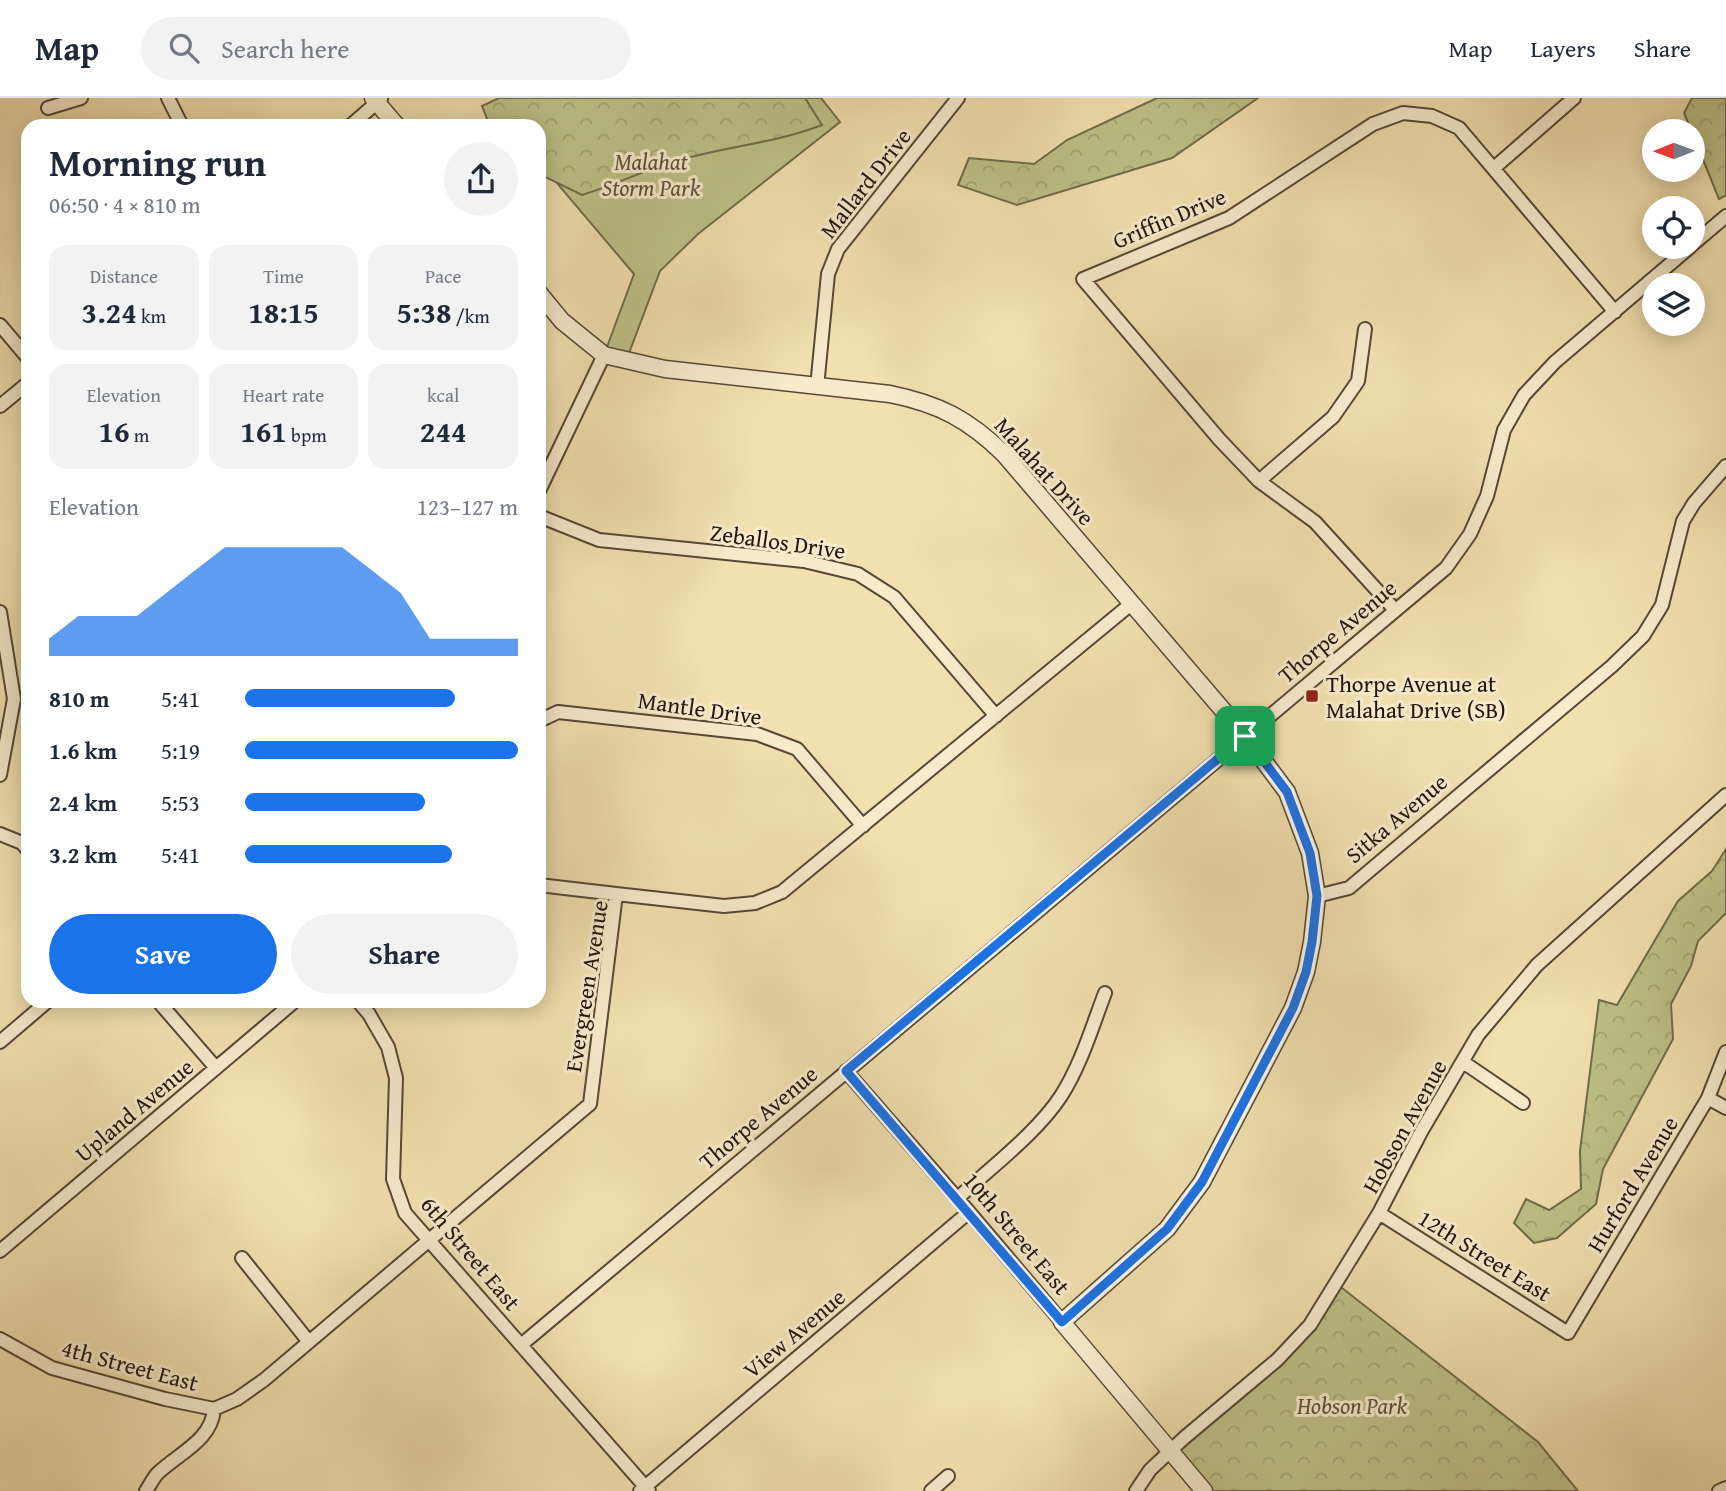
<!DOCTYPE html>
<html lang="en">
<head>
<meta charset="utf-8">
<style>
  :root { --surface:#fff; --page:#f2f2f3; --text:#1f2937; --muted:#747a83; --line:#e0e1e3; --accent:#1a73e8 }
  body { margin:0; font-family:"Gentium Book Plus",serif; background:var(--page); color:var(--text); height:100vh; display:flex; flex-direction:column; font-size:26px; white-space:nowrap }
  * { box-sizing:border-box; margin:0 }
  p { font-size:23px; color:var(--muted) }
  .icon { flex:none; width:38px; height:38px; fill:none; stroke:currentColor; stroke-width:2; stroke-linecap:round; stroke-linejoin:round }
  .map { position:relative; flex:1; overflow:hidden }
  .details { position:absolute; left:21px; top:21px; width:525px; height:889px; display:flex; flex-direction:column; background:var(--surface); border-radius:21px; box-shadow:0 4px 18px #0003 }
  .details>* { flex:none }
  .needle { width:46px; rotate:269deg }
  .buttons { position:absolute; left:1642px; top:21px; display:grid; gap:14px }
  .buttons a { display:grid; place-items:center; width:63px; height:63px; border-radius:50%; background:var(--surface); box-shadow:0 4px 18px #0003; font-size:35px }
  .pin { position:absolute; display:grid; place-items:center; width:60px; height:60px; color:#fff; margin:-30px; border-radius:14px; box-shadow:0 4px 10px #0006 }
  .round { display:grid; place-items:center; flex:none; width:74px; height:74px; border-radius:37px; background:var(--page) }
  .summary { display:flex; align-items:center; justify-content:space-between; height:119px; padding:0 28px }
  h1 { font-size:38px; font-weight:800; line-height:52px }
  .metrics { display:grid; grid-template-columns:repeat(3,1fr); gap:10px; height:119px; padding:7px 28px }
  .metrics div { display:grid; align-content:center; border-radius:18px; background:var(--page); text-align:center }
  .metrics b { font-size:30px; font-weight:800 }
  .metrics small { font-size:19px; font-weight:400 }
  .metrics p { font-size:19px }
  .chart { height:196px; padding:14px 28px }
  .chart p { display:flex; justify-content:space-between }
  .chart svg { width:100%; height:126px; margin-top:7px; fill:var(--accent); opacity:.7 }
  .action { display:flex; gap:14px; margin-top:auto; padding:14px 28px }
  .action a { flex:1; height:80px; border-radius:42px; background:var(--accent); color:#fff; font-size:28px; font-weight:800; line-height:80px; text-align:center }
  .action a+a { background:var(--page); color:var(--text) }
  ul { padding:0 28px; list-style:none; font-size:23px }
  li { display:grid; grid-template-columns:112px 84px 1fr; align-items:center; height:52px }
  li i { height:18px; border-radius:9px; background:var(--accent) }
  header { display:flex; align-items:center; gap:42px; box-sizing:border-box; height:98px; padding:0 35px; background:var(--surface); border-bottom:2px solid var(--line) }
  header strong { font-size:33px }
  nav { display:flex; gap:38px; margin-inline-start:auto; font-size:24px }
  .search { width:490px; height:63px; background:var(--page); display:flex; align-items:center; gap:18px; box-sizing:border-box; padding:0 24px; border-radius:38px; color:var(--muted); font-size:26px }
  .map>svg:first-child { display:block }
  .green { fill:#bec188; stroke:#706c4c; stroke-width:2 }
  .forest { fill:url(#forest-crowns); stroke:#706c4c; stroke-width:2 }
  .lines { fill:none; stroke-linecap:round; stroke-linejoin:round }
  .minor-casing { stroke:#564837; stroke-width:16 }
  .tertiary-casing { stroke:#564837; stroke-width:19 }
  .minor { stroke:#f7ebcc; stroke-width:12 }
  .tertiary { stroke:#f7ebcc; stroke-width:16 }
  .route-casing { stroke:#fff; stroke-width:14 }
  .route { stroke:#1a73e8; stroke-width:9 }
  .poi-dot { fill:#8f2418; stroke:#f7ebcc; stroke-width:2.5 }
  .labels { text-anchor:middle; dominant-baseline:central; stroke-width:6; stroke-linejoin:round; paint-order:stroke }
  .park-label { font-size:23px; font-style:italic; fill:#595239; stroke:#f7ebcc }
  .street-label { font-size:23px; fill:#22160f; stroke:#f7ebcc }
  .poi-label { font-size:23px; fill:#22160f; stroke:#f7ebcc; text-anchor:start }
</style>
</head>
<body>
<header>
<strong>Map</strong>
<div class="search"><svg class="icon" aria-label="search" viewBox="0 0 24 24"><circle cx="10" cy="10" r="6"/><path d="M15 15l6 6"/></svg>Search here</div>
<nav><a>Map</a><a>Layers</a><a>Share</a></nav>
</header>
<div class="map">
<svg width="1726" height="1393" viewBox="0 0 1726 1393">
  <defs>
    <pattern id="forest-crowns" width="20" height="18" patternUnits="userSpaceOnUse" patternTransform="scale(1.75)"><rect width="20" height="18" fill="#bec188"/><path d="M2 6a3 3 0 1 1 6 0M12 15a3 3 0 1 1 6 0" fill="none" stroke="#a3a574"/></pattern>
  </defs>
  <rect width="100%" height="100%" fill="#f2e0b0"/>
  <filter id="stains"><feTurbulence type="fractalNoise" baseFrequency=".00286" numOctaves="4"/><feColorMatrix values="0 0 0 0 .2 0 0 0 0 .09 0 0 0 0 .02 0 0 0 .5 -.17"/></filter>
  <radialGradient id="worn" r=".72"><stop offset=".6" stop-color="#630" stop-opacity="0"/><stop offset="1" stop-color="#630" stop-opacity=".3"/></radialGradient>
  <path class="green" d="M 513,0 L 821,0 L 840,24 L 698,136 L 660,173 L 626,263 L 604,257 L 634,176 L 539,64 L 539,28 Z"/>
  <path class="forest" d="M 499,0 L 805,0 L 822,27 C 773,46 719,49 669,65 C 640,74 612,88 582,97 L 539,76 L 539,28 L 490,28 L 482,8 Z
    M 1157,0 L 1258,0 L 1172,60 L 1017,107 L 958,87 L 969,60 L 1034,66 L 1067,42 Z
    M 1692,0 L 1726,0 L 1726,97 L 1719,101 L 1684,15 Z
    M 1726,751 L 1726,815 L 1698,843 L 1691,868 L 1671,906 L 1673,941 L 1603,1071 L 1596,1106 L 1557,1140 L 1534,1145 L 1514,1125 L 1526,1101 L 1549,1112 L 1581,1091 L 1580,1053 L 1599,902 L 1617,907 L 1678,803 L 1712,773 Z
    M 1337,1186 L 1538,1344 L 1578,1393 L 1204,1393 L 1170,1353 L 1277,1262 Z"/>
  <g class="lines">
    <g class="minor-casing">
      <path id="minor" d="M 168,0 L 182,28
        M 48,10 L 81,0
        M 350,28 L 381,1
        M 1494,70 L 1574,0
        M 1692,147 L 1726,118
        M 0,227 L 28,260
        M 817,289 L 828,176 L 838,151 L 958,0
        M 0,308 L 28,285
        M 1259,383 L 1333,319 L 1358,283 L 1365,231
        M 539,393 L 604,257
        M 539,418 L 599,442 L 804,463 L 858,476 L 894,499 L 996,618
        M 1395,512 L 1315,424 L 1259,383 L 1219,341 L 1083,181 L 1229,120 L 1373,26 L 1403,15 L 1432,18 L 1459,30 L 1615,214
        M 0,514 L 14,601 L 0,677
        M 539,623 L 558,614 L 757,636 L 797,651 L 863,728
        M 0,736 L 22,745 L 28,752
        M 539,787 L 616,796
        M 1317,798 L 1349,790 L 1612,568 L 1643,538 L 1662,507 L 1683,423 L 1694,405 L 1726,368
        M 158,903 L 216,970
        M 358,903 L 369,916 L 388,949 L 396,980 L 393,1081 L 405,1115 L 649,1393
        M 0,944 L 48,903
        M 1463,964 L 1523,1005
        M 846,973 L 969,1114 L 1062,1224
        M 1708,1000 L 1726,1010
        M 958,1100 C 991,1069 1036,1036 1061,998 C 1081,967 1092,929 1105,895
        M 1379,1115 L 1568,1235 L 1708,1000 L 1726,954
        M 0,1153 L 295,903
        M 242,1160 L 309,1244
        M 0,1241 L 52,1270 L 165,1301 L 214,1311
        M 521,1247 L 1446,470 L 1470,436 L 1487,398 L 1504,332 L 1524,297 L 1555,264 L 1690,149
        M 146,1393 C 150,1387 153,1380 158,1375 C 179,1355 212,1342 214,1311 L 237,1301 L 264,1282 L 590,1006 L 616,796 L 724,808 L 755,805 L 782,794 L 1131,506
        M 640,1393 L 969,1114
        M 931,1393 L 948,1378
        M 1136,1393 L 1150,1372 L 1184,1340 L 1277,1262 L 1310,1227 L 1379,1115 L 1421,1034 L 1478,937 L 1537,867 L 1726,697
        M 1719,1393 L 1726,1390"/>
    </g>
    <g class="tertiary-casing">
      <path id="tertiary" d="M 373,0 L 397,28
        M 539,195 L 562,223 L 604,257 L 665,271 L 890,296 C 939,306 968,321 1004,356 L 1245,638 L 1287,694 L 1310,755 L 1317,798 L 1312,844 L 1306,874 L 1293,910 L 1202,1084 L 1167,1131 L 1062,1224 L 1204,1393"/>
    </g>
    <use href="#minor" class="minor"/>
    <use href="#tertiary" class="tertiary"/>
  </g>
  <g class="lines">
    <g class="route-casing">
      <path id="route" d="M 1245,638 L 1287,694 L 1310,755 L 1317,798 L 1312,844 L 1306,874 L 1293,910 L 1202,1084 L 1167,1131 L 1062,1224 L 846,973 Z"/>
    </g>
    <use href="#route" class="route"/>
  </g>
  <rect class="poi-dot" x="1305" y="591" width="14" height="14" rx="3.5"/>
  <g class="labels">
    <g class="park-label">
      <text x="651" y="63">Malahat<tspan x="651" dy="26">Storm Park</tspan></text>
      <text x="1352" y="1307">Hobson Park</text>
    </g>
    <g class="street-label">
      <text transform="translate(865 85) rotate(-52)">Mallard Drive</text>
      <text transform="translate(1169 120) rotate(-23)">Griffin Drive</text>
      <text transform="translate(1045 373) rotate(48)">Malahat Drive</text>
      <text transform="translate(778 443) rotate(8)">Zeballos Drive</text>
      <text transform="translate(1337 533) rotate(-40)">Thorpe Avenue</text>
      <text transform="translate(700 610) rotate(8)">Mantle Drive</text>
      <text transform="translate(1396 720) rotate(-40)">Sitka Avenue</text>
      <text transform="translate(586 888) rotate(-81)">Evergreen Avenue</text>
      <text transform="translate(134 1012) rotate(-40)">Upland Avenue</text>
      <text transform="translate(758 1019) rotate(-40)">Thorpe Avenue</text>
      <text transform="translate(1404 1028) rotate(-61)">Hobson Avenue</text>
      <text transform="translate(1632 1086) rotate(-59)">Hurford Avenue</text>
      <text transform="translate(1017 1135) rotate(50)">10th Street East</text>
      <text transform="translate(471 1155) rotate(50)">6th Street East</text>
      <text transform="translate(1485 1157) rotate(32)">12th Street East</text>
      <text transform="translate(794 1235) rotate(-40)">View Avenue</text>
      <text transform="translate(130 1267) rotate(15)">4th Street East</text>
    </g>
    <g class="poi-label">
      <text x="1326" y="585">Thorpe Avenue at<tspan x="1326" dy="26">Malahat Drive (SB)</tspan></text>
    </g>
  </g>
  <rect width="100%" height="100%" filter="url(#stains)"/>
  <rect width="100%" height="100%" fill="url(#worn)"/>
</svg>
<div class="buttons">
<a><svg class="needle" viewBox="-14 -14 28 28"><path d="M0-13l5 13h-10z" fill="#e53935"/><path d="M0 13l5-13h-10z" fill="#747a83"/></svg></a>
<a><svg class="icon" aria-label="locate" viewBox="0 0 24 24"><circle cx="12" cy="12" r="6"/><path d="M12 2v4M12 18v4M2 12h4M18 12h4"/></svg></a>
<a><svg class="icon" aria-label="layers" viewBox="0 0 24 24"><path d="M12 4l9 5-9 5-9-5zM3 14l9 5 9-5"/></svg></a>
</div>
<div class="pin" style="left:1245px;top:638px;background:#1e9e55"><svg class="icon" aria-label="arrive" viewBox="0 0 24 24"><path d="M6 21V4h12l-3 4 3 4H6"/></svg></div>
<section class="details">
<div class="summary"><div><h1>Morning run</h1><p>06:50 · 4 × 810 m</p></div><a class="round"><svg class="icon" aria-label="share" viewBox="0 0 24 24"><path d="M12 15V3M7 8l5-5 5 5M5 13v7h14v-7"/></svg></a></div>
<div class="metrics">
<div><p>Distance</p><b>3.24<small> km</small></b></div>
<div><p>Time</p><b>18:15</b></div>
<div><p>Pace</p><b>5:38<small> /km</small></b></div>
</div>
<div class="metrics">
<div><p>Elevation</p><b>16<small> m</small></b></div>
<div><p>Heart rate</p><b>161<small> bpm</small></b></div>
<div><p>kcal</p><b>244</b></div>
</div>
<div class="chart"><p><span>Elevation</span>123–127 m</p>
<svg viewBox="0 0 160 44" preserveAspectRatio="none"><path d="M0 44V38L10 30L20 30L30 30L40 22L50 14L60 6L70 6L80 6L90 6L100 6L110 14L120 22L130 38L140 38L150 38L160 38V44z"/></svg>
</div>
<ul>
<li><b>810 m</b>5:41<i style="width:77%"></i></li>
<li><b>1.6 km</b>5:19<i style="width:100%"></i></li>
<li><b>2.4 km</b>5:53<i style="width:66%"></i></li>
<li><b>3.2 km</b>5:41<i style="width:76%"></i></li>
</ul>
<div class="action"><a>Save</a><a>Share</a></div>
</section>
</div>
</body>
</html>
